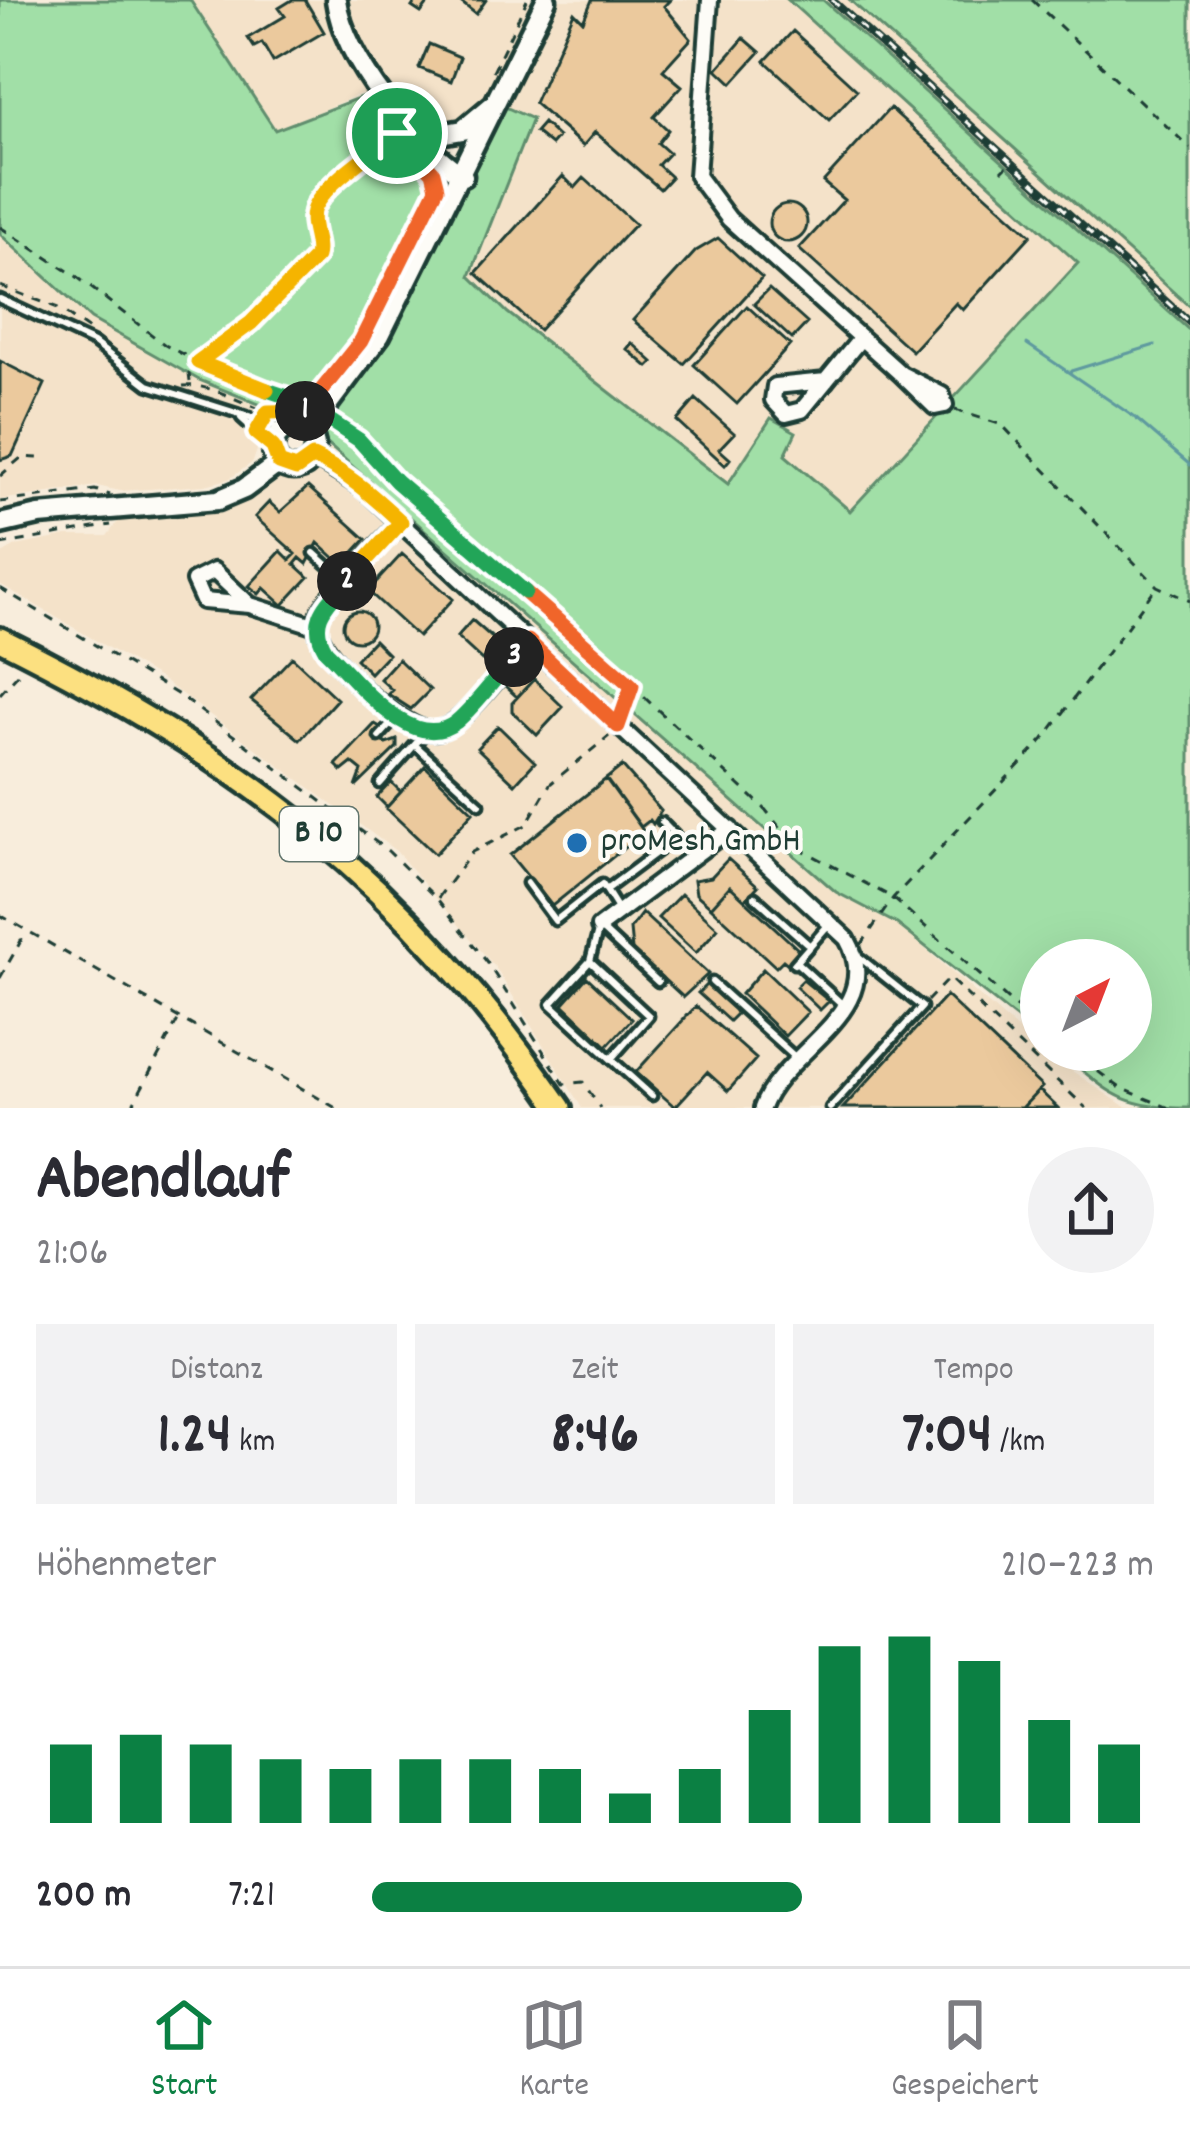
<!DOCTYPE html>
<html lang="de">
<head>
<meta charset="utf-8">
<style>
  :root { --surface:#fff; --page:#f2f2f3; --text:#2b2b33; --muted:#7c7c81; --line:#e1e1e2; --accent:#0b8043 }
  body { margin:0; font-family:Dekko,sans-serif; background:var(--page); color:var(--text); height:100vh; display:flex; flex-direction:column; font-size:45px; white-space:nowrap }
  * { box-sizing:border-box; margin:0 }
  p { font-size:39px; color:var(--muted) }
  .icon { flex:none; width:66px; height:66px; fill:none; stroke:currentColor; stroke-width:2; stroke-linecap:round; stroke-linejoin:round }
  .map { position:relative; height:1108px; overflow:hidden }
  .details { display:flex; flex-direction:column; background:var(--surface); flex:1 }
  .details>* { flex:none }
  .needle { width:78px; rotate:42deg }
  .fabs { position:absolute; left:1020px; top:939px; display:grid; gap:24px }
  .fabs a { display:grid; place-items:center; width:132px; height:132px; border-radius:50%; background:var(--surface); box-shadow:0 12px 48px #0002; font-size:60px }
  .pin { position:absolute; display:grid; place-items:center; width:102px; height:102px; color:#fff; margin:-51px; border:6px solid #fff; border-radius:50%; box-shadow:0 3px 12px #0007 }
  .km { position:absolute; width:60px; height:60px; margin:-30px; border-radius:50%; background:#222; color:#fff; font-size:33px; line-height:60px; text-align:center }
  .round { display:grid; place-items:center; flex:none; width:126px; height:126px; border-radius:63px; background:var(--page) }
  .summary { display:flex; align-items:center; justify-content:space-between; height:204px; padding:0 36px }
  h1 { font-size:66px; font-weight:800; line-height:90px }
  .metrics { display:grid; grid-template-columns:repeat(3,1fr); gap:18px; height:204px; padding:12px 36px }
  .metrics div { display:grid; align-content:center; border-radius:0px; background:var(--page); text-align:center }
  .metrics b { font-size:60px; font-weight:800 }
  .metrics small { font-size:33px; font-weight:400 }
  .metrics p { font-size:33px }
  .chart { height:336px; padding:24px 36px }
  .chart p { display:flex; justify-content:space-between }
  .chart svg { width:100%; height:216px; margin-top:12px; stroke:var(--accent); stroke-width:6 }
  ul { padding:0 36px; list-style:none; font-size:39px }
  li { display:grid; grid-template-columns:192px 144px 1fr; align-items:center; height:90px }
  li i { height:30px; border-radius:15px; background:var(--accent) }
  .tabs { display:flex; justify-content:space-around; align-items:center; height:168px; border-top:3px solid var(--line); background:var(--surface); font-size:33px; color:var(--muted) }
  .tabs a { display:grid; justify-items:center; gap:6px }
  .tabs .current { color:var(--accent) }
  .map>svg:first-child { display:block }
  .built { fill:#f4e2c9 }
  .green { fill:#a1dfa7; stroke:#608e6e; stroke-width:3 }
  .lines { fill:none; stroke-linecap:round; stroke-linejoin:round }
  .stream { stroke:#5f9a9f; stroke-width:3 }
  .building { fill:#ebc99d; stroke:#1f3d34; stroke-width:3 }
  .lane-casing { stroke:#1f3d34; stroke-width:15 }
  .street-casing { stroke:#1f3d34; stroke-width:22 }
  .secondary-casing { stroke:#1f3d34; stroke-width:27 }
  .primary-casing { stroke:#1f3d34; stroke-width:30 }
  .path { stroke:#1f3d34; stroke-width:3; stroke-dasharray:9 9; stroke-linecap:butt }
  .lane { stroke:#fdfcf7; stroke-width:6 }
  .street { stroke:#fdfcf7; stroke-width:14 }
  .secondary { stroke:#fdfcf7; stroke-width:18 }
  .primary { stroke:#fce080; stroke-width:21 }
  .rail-casing { stroke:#1f3d34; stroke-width:8 }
  .rail { stroke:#fdfcf7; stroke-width:3; stroke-dasharray:9; stroke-linecap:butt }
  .path-bridge { stroke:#1f3d34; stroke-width:3; stroke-dasharray:9 9; stroke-linecap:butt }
  .split-1-casing { stroke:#fff; stroke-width:24 }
  .split-2-casing { stroke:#fff; stroke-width:24 }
  .split-3-casing { stroke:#fff; stroke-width:24 }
  .split-4-casing { stroke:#fff; stroke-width:24 }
  .split-5-casing { stroke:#fff; stroke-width:24 }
  .split-6-casing { stroke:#fff; stroke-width:24 }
  .split-1 { stroke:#f0652b; stroke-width:15 }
  .split-2 { stroke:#f5b400; stroke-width:15 }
  .split-3 { stroke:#22a559; stroke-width:15 }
  .split-4 { stroke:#f0652b; stroke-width:15 }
  .split-5 { stroke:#22a559; stroke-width:15 }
  .split-6 { stroke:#f5b400; stroke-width:15 }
  .poi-dot { fill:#1f6fb2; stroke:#fdfcf7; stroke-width:4.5 }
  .labels { text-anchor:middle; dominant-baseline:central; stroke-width:9; stroke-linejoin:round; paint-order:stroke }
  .shield { fill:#fdfcf7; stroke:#62766e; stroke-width:3 }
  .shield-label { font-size:33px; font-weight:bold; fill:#1f3d34 }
  .poi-label { font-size:36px; fill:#1f3d34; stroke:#fdfcf7; text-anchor:start }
</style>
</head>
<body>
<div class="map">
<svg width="1190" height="1108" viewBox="0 0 1190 1108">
  <rect width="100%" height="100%" fill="#f8eddc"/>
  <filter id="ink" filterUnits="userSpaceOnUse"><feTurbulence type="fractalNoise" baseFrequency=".00833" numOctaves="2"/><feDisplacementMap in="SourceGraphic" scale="24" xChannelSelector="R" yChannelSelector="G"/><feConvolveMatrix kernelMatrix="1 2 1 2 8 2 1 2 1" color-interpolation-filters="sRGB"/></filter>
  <g filter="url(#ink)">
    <path class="built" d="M 190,0 L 788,0 L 1078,263 L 849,512 L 785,455 L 728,484 L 508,313 L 470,276 L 479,208 L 459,188 L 475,156 L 403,114 L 381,85 L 275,130 Z
      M 823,0 L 850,0 L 1148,269 L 1190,307 L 1190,331 Z
      M 0,236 L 91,320 L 199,381 L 270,410 L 253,462 L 229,479 L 205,485 L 120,491 L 97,486 L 0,500 Z
      M 325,445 L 836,892 L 897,924 L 1041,1050 L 1127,1108 L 582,1108 L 495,967 L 396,851 L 161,679 L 0,584 L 0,555 L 16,546 L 67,536 L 107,536 L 122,516 L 229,508 L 289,473 L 307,470 Z"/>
    <path class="green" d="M 0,0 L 190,0 L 275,130 L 374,92 L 397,143 L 435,182 L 361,338 L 311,402 L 271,409 L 199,380 L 91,319 L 0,234 Z
      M 788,0 L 823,0 L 1190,331 L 1190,1108 C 1118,1108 1111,1093 1057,1050 L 1131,1050 L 1131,960 L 1041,960 L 1041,1038 L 897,924 L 836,892 L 326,443 L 322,420 L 430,254 L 503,106 L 532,119 L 470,276 L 508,313 L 728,484 L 771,418 L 796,432 L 785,455 L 850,511 L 1078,263 Z
      M 850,0 L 1190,0 L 1190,307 L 1148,269 Z"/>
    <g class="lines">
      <path class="stream" d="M 1027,344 L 1134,417 L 1190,465
        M 1071,371 L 1155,345"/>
    </g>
    <path class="building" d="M 292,0 L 305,0 L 324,32 L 273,62 L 262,43 L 254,47 L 248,38 L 285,16 L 279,8 Z
      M 417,0 L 431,0 L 421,13 L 412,7 Z
      M 458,0 L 486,0 L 476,14 Z
      M 592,0 L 670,0 L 664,6 L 691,39 L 663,70 L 682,86 L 654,117 L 668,130 L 658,143 L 669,153 L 658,165 L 671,177 L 660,189 L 595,132 L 583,146 L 534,103 L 574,12 L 583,21 Z
      M 793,31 L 857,90 L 829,120 L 765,61 Z
      M 744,38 L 760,52 L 732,83 L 717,69 Z
      M 429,44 L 460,57 L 451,81 L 419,68 Z
      M 890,108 L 1031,235 L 963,310 L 956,303 L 912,351 L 799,249 L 844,200 L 823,182 Z
      M 543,123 L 558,137 L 551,145 L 535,132 Z
      M 563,176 L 575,188 L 584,178 L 635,224 L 539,330 L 476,273 Z
      M769 223a19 19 0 1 1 38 0a19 19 0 1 1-38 0Z
      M 718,238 L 762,278 L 684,364 L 633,320 L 696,251 Z
      M 769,289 L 807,323 L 792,339 L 754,304 Z
      M 747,306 L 790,345 L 737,404 L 694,365 Z
      M 632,343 L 653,362 L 648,367 L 627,349 Z
      M 0,361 L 45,384 L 12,456 L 0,460 Z
      M 696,399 L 734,433 L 719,449 L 730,459 L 725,465 L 677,421 Z
      M 308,487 L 366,539 L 342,565 L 318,543 L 307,564 L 300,558 L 295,564 L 309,577 L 283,605 L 264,588 L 259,594 L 249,586 L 281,551 L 290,560 L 296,554 L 255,517 L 269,502 L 280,512 Z
      M 402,554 L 453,599 L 418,637 L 368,591 Z
      M343 626a15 15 0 1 1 30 0a15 15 0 1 1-30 0Z
      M 472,620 L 497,642 L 482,660 L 457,637 Z
      M 374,640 L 388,654 L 370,673 L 356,659 Z
      M 292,657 L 337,699 L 300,740 L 251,700 Z
      M 398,659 L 430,690 L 411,709 L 388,694 L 392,690 L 380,679 Z
      M 521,667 L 534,679 L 517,697 L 504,685 Z
      M 534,679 L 563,707 L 537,735 L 512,711 L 512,703 Z
      M 375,724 L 382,728 L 378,736 L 386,744 L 397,740 L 397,747 L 356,787 L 362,771 L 352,763 L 342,771 L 336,765 Z
      M 498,726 L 535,762 L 515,784 L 477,748 Z
      M 425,766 L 473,812 L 435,854 L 386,808 Z
      M 622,766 L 661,811 L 653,824 L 650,820 L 641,827 L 606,779 Z
      M 606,779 L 644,832 L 552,906 L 510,855 Z
      M 391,782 L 401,792 L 387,807 L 377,797 Z
      M 728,859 L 758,886 L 745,900 L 730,886 L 711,907 L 696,894 L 694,880 L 711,877 Z
      M 730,886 L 801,952 L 789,965 L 783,960 L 776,967 L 711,907 Z
      M 681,894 L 718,928 L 696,953 L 658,918 Z
      M 642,913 L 708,974 L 683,997 L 632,950 L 630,929 Z
      M 763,969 L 808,1012 L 785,1036 L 741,994 Z
      M 587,977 L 632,1019 L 607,1046 L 563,1004 Z
      M 803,980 L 829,1001 L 820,1010 L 796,987 Z
      M 709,982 L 733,1005 L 736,1014 L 729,1021 L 698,993 Z
      M 946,996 L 1042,1087 L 1022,1108 L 843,1108 Z
      M 696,1006 L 756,1059 L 728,1091 L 707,1072 L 675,1107 L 636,1072 Z
      M 1039,1090 L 1058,1108 L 1022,1108 Z"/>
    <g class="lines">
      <g class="lane-casing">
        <path id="lane" d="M 0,299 L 94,343 L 148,385 L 287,429
          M 241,418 L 273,447
          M 314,553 L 344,580
          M 379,737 L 397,717
          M 415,745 L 480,804
          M 380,784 L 426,732
          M 662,822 L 692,853
          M 527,883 L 555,921 L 602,884 L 606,890
          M 755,897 L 810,946
          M 618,909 L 606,890 L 677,837
          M 590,961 L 551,1004 L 611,1059 L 649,1016 L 590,961 L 599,927 L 658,982
          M 796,962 L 843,1005
          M 794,964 L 829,924
          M 712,982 L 795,1057
          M 611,1059 L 652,1096
          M 830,1108 L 922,1007 L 858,956"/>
      </g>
      <g class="street-casing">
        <path id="street" d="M 710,0 L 697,176 L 729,219 L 861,338 L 802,410 L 786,414 L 773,400 L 775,386 L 826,381
          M 861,338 L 901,374 L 942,395 L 945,405 L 935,407 L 901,374
          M 313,457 L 363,488 L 847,939 C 888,1012 783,1049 762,1108
          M 401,522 C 381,544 325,593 317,620 C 309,649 408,737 437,731 C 465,725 508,664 528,641
          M 250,605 L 203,601 L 194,581 L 214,571 L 250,605 L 316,626
          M 599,927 L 730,829"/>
      </g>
      <g class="secondary-casing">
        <path id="secondary" d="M 336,0 C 344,60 413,144 463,176
          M 434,135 L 463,130 L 493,105
          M273 448a21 21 0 1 1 42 0a21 21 0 1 1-42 0Z
          M 307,432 L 380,335 L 546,0
          M 0,524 L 39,515 L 218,500 L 244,489 L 279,463"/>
      </g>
      <g class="primary-casing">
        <path id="primary" d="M 0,639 C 245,761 403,880 560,1108"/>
      </g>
      <path class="path" d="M 1032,0 L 1190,148
        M 493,71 L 527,0
        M 1002,171 L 1007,166
        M 0,227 L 76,276 L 165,345 L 226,377 L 300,401
        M 0,286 L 58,308 L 89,330
        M 190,382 L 189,374 L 209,349 L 251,323 L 316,257 C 320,243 309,227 313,211 C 319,187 375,151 396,134
        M 183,386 C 226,382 260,425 305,411
        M 955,410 L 1002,425 L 1157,586 L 1190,601
        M 334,423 L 632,686 L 764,808 L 795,846 L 893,898 L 1041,1029
        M 0,476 L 22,457 L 39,458
        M 0,502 L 95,490 L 110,495
        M 0,545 L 111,525
        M 0,588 L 182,697 L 388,851 L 438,900 L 487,962 L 564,1084 L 583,1082 L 600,1108
        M 0,694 L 18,674
        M 624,713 L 634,689
        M 438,898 L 472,852 L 526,825 L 550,784 L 609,736
        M 0,915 L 336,1108
        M 861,945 L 893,898 L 1044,739 L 1157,586
        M 0,978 L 26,932
        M 927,1001 L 949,978 L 1086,1108
        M 1069,1050 L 1119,1087 L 1169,1108
        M 131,1108 L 178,1020"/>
      <use href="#lane" class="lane"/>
      <use href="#street" class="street"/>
      <use href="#secondary" class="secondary"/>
      <use href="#primary" class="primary"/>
      <g class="rail-casing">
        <path id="rail" d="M 832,0 L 1190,323"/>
      </g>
      <use href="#rail" class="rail"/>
      <path class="path-bridge" d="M 300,401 L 333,422"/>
    </g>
  </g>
  <g class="lines" filter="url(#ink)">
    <g class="split-1-casing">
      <path id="split-1" d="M 305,411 L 361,341 L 437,188 L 433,172 L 397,133"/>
    </g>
    <g class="split-2-casing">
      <path id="split-2" d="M 305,411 L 268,412 L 256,433 L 273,447 L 279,463 L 296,469 L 313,457 C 348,473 373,496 401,522 L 347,581"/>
    </g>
    <g class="split-3-casing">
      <path id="split-3" d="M 347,581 C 327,604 307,620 326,651 C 355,678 412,757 456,722 C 477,704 495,678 514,657"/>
    </g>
    <g class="split-4-casing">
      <path id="split-4" d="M 514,657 L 528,641 L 618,726 L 632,686 L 525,592"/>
    </g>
    <g class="split-5-casing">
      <path id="split-5" d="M 267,390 L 300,401 L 359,440 L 396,481 L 525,592"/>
    </g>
    <g class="split-6-casing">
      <path id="split-6" d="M 267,390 L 198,362 L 251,323 L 316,257 C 320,243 309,227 313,211 C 320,186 376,150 397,133"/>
    </g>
    <use href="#split-1" class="split-1"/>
    <use href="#split-2" class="split-2"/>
    <use href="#split-3" class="split-3"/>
    <use href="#split-4" class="split-4"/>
    <use href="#split-5" class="split-5"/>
    <use href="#split-6" class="split-6"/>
  </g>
  <circle class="poi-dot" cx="577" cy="843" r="12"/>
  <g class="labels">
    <rect class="shield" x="280" y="807" width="78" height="54" rx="9"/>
    <g class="shield-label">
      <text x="319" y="834">B 10</text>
    </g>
    <g class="poi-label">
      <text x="601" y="843">proMesh GmbH</text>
    </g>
  </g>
</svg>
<div class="fabs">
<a><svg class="needle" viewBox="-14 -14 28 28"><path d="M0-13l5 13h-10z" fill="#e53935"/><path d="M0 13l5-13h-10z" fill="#7c7c81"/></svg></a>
</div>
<div class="pin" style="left:397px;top:133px;background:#1e9e55"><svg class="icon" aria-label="arrive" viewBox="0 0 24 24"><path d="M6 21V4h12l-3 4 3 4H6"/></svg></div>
<b class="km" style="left:305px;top:411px">1</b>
<b class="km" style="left:347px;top:581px">2</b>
<b class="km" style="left:514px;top:657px">3</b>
</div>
<section class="details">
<div class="summary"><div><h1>Abendlauf</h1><p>21:06</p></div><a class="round"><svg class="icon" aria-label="share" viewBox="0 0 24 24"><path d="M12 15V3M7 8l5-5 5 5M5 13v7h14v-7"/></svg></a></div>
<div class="metrics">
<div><p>Distanz</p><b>1.24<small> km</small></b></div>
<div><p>Zeit</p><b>8:46</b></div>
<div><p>Tempo</p><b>7:04<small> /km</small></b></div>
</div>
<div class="chart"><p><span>Höhenmeter</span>210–223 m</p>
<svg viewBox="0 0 160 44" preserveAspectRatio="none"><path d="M5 44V28M15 44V26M25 44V28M35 44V31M45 44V33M55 44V31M65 44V31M75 44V33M85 44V38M95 44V33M105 44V21M115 44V8M125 44V6M135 44V11M145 44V23M155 44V28"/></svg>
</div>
<ul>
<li><b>200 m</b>7:21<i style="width:55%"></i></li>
</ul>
</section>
<nav class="tabs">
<a class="current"><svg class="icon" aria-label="home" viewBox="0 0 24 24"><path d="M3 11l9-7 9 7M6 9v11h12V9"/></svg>Start</a>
<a><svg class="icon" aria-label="map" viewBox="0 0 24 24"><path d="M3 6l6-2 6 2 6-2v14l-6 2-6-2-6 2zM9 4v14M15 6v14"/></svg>Karte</a>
<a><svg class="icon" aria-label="saved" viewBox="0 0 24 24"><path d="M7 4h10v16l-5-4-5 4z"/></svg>Gespeichert</a>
</nav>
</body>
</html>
